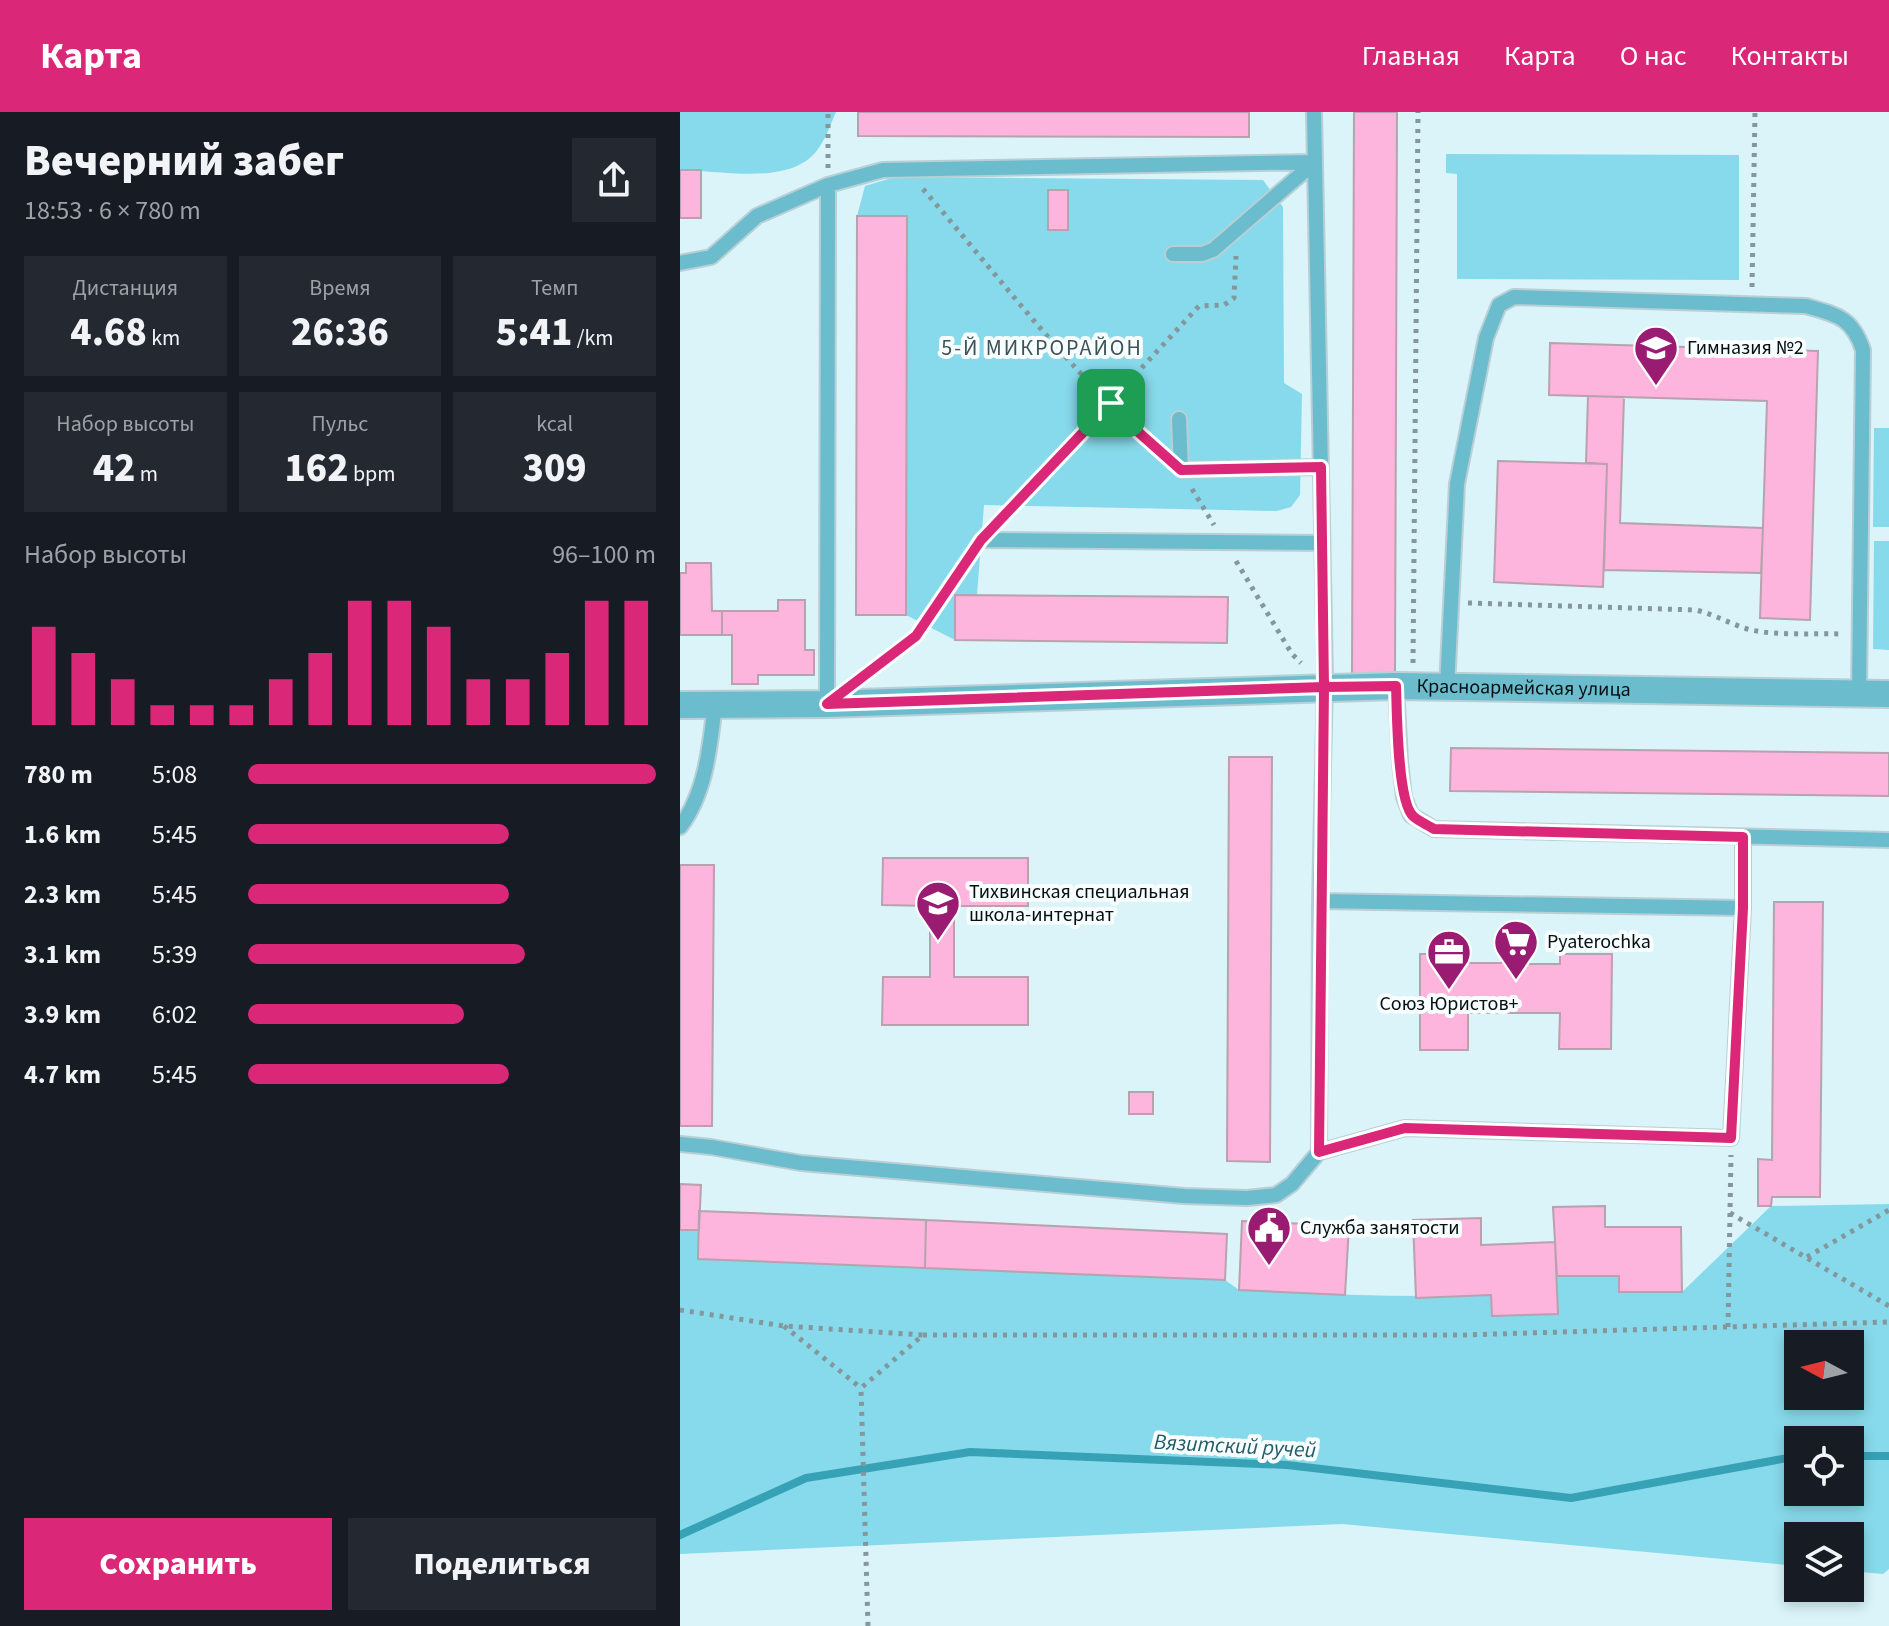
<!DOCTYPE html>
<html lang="ru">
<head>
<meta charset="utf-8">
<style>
  :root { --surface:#171b24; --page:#242831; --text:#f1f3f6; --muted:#9ea1a6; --accent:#db2777 }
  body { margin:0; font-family:"Source Sans 3",sans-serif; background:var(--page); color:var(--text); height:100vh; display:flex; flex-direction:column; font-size:30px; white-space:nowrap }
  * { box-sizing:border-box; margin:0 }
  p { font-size:26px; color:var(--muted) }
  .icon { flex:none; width:44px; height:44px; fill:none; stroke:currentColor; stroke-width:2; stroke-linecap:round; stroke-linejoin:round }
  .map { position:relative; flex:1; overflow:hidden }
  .side { display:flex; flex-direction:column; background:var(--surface); width:680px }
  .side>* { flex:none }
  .needle { width:52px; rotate:277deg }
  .tools { position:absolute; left:1104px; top:1218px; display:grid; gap:16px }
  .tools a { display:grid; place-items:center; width:80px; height:80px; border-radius:0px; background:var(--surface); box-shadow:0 4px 12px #0003; font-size:40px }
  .pin { position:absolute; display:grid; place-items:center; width:68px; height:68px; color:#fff; margin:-34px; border-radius:16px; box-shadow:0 4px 12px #0006 }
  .round { display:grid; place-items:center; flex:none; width:84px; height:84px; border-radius:0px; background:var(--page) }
  .overview { display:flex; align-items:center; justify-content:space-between; height:136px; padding:0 24px }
  h1 { font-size:44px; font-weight:800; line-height:60px }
  .metrics { display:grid; grid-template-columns:repeat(3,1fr); gap:12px; height:136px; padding:8px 24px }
  .metrics div { display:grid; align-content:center; border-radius:0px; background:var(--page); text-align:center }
  .metrics b { font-size:40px; font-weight:800 }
  .metrics small { font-size:22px; font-weight:400 }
  .metrics p { font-size:22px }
  .chart { height:224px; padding:16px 24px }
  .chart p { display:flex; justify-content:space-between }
  .chart svg { width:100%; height:144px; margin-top:8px; stroke:var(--accent); stroke-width:6 }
  .action { display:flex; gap:16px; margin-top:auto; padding:16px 24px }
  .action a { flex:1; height:92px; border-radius:0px; background:var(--accent); color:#fff; font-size:32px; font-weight:800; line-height:92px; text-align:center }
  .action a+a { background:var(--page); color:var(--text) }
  ul { padding:0 24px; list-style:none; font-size:26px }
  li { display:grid; grid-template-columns:128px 96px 1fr; align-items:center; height:60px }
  li i { height:20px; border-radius:10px; background:var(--accent) }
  header { display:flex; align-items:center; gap:48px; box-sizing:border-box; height:112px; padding:0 40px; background:var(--accent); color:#fff }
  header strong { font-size:38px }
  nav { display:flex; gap:44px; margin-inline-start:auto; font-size:28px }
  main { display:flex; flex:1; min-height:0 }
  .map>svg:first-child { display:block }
  .green { fill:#87daeb; fill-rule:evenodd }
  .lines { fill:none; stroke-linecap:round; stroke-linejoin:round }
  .stream { stroke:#37a2b6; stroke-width:8 }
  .building { fill:#fdb4dd; stroke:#b7a2ad; stroke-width:2 }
  .lane-casing { stroke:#b8cfd5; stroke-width:18 }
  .street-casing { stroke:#b8cfd5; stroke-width:30 }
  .path { stroke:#84979c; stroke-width:5; stroke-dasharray:4 6; stroke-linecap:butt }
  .lane { stroke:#6bbccd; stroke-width:14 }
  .street { stroke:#6bbccd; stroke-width:26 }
  .route-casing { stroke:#fff; stroke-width:16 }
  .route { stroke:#db2777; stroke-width:10 }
  .labels { text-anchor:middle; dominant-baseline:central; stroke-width:8; stroke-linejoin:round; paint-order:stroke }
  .poi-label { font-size:20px; fill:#060f11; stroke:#f8fdfe; text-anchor:start }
  .street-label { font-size:20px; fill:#060f11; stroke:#f8fdfe }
  .neighbourhood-label { font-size:22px; letter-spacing:2px; fill:#3d5358; stroke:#f8fdfe }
  .water-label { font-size:22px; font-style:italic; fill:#235c67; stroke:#f8fdfe }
</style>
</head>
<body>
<header>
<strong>Карта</strong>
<nav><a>Главная</a><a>Карта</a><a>О нас</a><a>Контакты</a></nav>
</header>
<main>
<section class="side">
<div class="overview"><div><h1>Вечерний забег</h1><p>18:53 · 6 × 780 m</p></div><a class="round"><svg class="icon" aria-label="share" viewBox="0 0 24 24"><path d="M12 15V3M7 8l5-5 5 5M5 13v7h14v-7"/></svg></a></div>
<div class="metrics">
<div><p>Дистанция</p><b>4.68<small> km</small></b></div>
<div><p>Время</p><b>26:36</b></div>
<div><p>Темп</p><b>5:41<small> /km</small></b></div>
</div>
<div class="metrics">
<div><p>Набор высоты</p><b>42<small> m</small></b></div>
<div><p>Пульс</p><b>162<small> bpm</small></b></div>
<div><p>kcal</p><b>309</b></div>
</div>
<div class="chart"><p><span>Набор высоты</span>96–100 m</p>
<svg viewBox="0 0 160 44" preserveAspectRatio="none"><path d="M5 44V14M15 44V22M25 44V30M35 44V38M45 44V38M55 44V38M65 44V30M75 44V22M85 44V6M95 44V6M105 44V14M115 44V30M125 44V30M135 44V22M145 44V6M155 44V6"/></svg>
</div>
<ul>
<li><b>780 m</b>5:08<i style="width:100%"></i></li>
<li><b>1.6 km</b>5:45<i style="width:64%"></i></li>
<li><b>2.3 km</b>5:45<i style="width:64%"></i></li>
<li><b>3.1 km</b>5:39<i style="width:68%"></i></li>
<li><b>3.9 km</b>6:02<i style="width:53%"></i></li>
<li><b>4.7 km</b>5:45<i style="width:64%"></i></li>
</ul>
<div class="action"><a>Сохранить</a><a>Поделиться</a></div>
</section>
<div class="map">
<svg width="1209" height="1514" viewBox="0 0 1209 1514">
  <rect width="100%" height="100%" fill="#daf4fa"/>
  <path class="green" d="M 0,0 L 156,0 C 151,11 147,24 140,34 C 115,76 41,58 0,58 Z
    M 766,42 L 1059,43 L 1059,168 L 777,167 L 777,62 L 766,61 Z
    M 215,65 L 583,68 L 603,95 L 604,271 L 622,282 L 620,383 L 611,395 L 597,399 L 304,393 L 297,483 L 275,483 L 275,528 L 226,503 L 227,105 L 177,104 L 185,74 Z
    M 1194,316 L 1209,316 L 1209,415 L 1193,415 Z
    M 1194,429 L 1209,429 L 1209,538 L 1193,537 Z
    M 1209,1092 L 1209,1457 L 1203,1462 L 1170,1459 L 1170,1424 L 1118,1424 L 1118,1454 L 662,1412 L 0,1442 L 0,1118 L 19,1118 L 18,1147 L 545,1168 L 559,1178 C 643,1182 726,1186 811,1183 L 812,1204 L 878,1202 L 877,1164 L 939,1164 L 939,1180 L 1002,1180 L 1091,1094 ZM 1118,1232 L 1170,1232 L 1170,1284 L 1118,1284 ZM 1118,1328 L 1170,1328 L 1170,1380 L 1118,1380 Z"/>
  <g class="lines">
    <path class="stream" d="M 1170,1344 L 1209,1344
      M 0,1423 L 126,1366 L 290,1340 L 607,1353 L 891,1386 L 1118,1344"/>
  </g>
  <path class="building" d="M 178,0 L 569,0 L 569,25 L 178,24 Z
    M 674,0 L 717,0 L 715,564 L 672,564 Z
    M 0,58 L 21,58 L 21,106 L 0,106 Z
    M 368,78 L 388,78 L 388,118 L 368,118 Z
    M 177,104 L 227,104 L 226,503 L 176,503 Z
    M 870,231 L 1138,239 L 1130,508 L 1080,506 L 1087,289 L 869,283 Z
    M 908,284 L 944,285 L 940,411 L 1083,416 L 1081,461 L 924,458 L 927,352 L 906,351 Z
    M 818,349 L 927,352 L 923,475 L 814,470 Z
    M 6,451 L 31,451 L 32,499 L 42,499 L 42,523 L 0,523 L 0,461 L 6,461 Z
    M 275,483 L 548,485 L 547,531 L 275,528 Z
    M 98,488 L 125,488 L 125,538 L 134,538 L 134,563 L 78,563 L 78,572 L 52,572 L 52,523 L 42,523 L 42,499 L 98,499 Z
    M 771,636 L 1209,641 L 1209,684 L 770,679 Z
    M 549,645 L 592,645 L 590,1050 L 547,1049 Z
    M 203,746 L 348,746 L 348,794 L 274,794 L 274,865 L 348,865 L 348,913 L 202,913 L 203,865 L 250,865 L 250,794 L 202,793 Z
    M 0,753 L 34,753 L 32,1014 L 0,1014 Z
    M 1094,790 L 1143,790 L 1140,1085 L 1092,1085 L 1091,1094 L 1078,1094 L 1078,1047 L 1092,1048 Z
    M 822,841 L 849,841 L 849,852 L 880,852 L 880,842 L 932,842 L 931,937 L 879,937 L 880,901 L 788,901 L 788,938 L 740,938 L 740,842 L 788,842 L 788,851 L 822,851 Z
    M 449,980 L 473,980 L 473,1002 L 449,1002 Z
    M 0,1072 L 21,1073 L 19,1118 L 0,1118 Z
    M 925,1094 L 925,1115 L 1001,1115 L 1002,1180 L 939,1180 L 939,1164 L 877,1164 L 873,1095 Z
    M 19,1099 L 246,1108 L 245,1156 L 18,1147 Z
    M 801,1106 L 801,1133 L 875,1130 L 878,1202 L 812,1204 L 811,1183 L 736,1186 L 733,1108 Z
    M 246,1108 L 547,1122 L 545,1168 L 245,1156 Z
    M 562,1109 L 669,1114 L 665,1183 L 559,1178 Z"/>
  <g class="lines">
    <g class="lane-casing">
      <path id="lane" d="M 634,0 L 645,567 L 640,789 L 1063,796 L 1063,725
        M 148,73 L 203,58 L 635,50
        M 493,142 L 522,142 L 533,138 L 635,50
        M 0,151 L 31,145 L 77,104 L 148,73 L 147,592
        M 499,307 L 501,358 L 641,355
        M 301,428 L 642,431
        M 716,574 L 720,650 L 724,685 L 731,703 L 754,717 L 1209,728
        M 767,575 L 777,372 L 806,226 L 819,193 L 834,185 L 1126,194 C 1157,203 1172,205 1183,238 L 1179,581
        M 0,715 C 26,681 30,634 35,592
        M 0,1032 L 31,1035 L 121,1051 L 504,1084 L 567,1086 L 596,1083 L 612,1072 L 639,1040 L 725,1016 L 1051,1026 L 1063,796
        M 639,1040 L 640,789"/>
    </g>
    <g class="street-casing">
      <g id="street">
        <path id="s1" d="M 0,593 L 147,592 L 716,574 L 1209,582"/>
      </g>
    </g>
    <path class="path" d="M 148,56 L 148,0
      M 243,77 C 319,165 392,262 480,340
      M 1072,175 L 1075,0
      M 512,377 L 534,413
      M 319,410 L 519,194 L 544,193 L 554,186 L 556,144
      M 556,449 L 612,542 L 621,551
      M 788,491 L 1016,498 C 1036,503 1052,513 1071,518 C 1100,524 1133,521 1162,522
      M 733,551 L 738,0
      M 183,565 L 236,524 L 292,442
      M 1050,1101 L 1209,1194
      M 1127,1145 L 1209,1098
      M 0,1198 L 104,1214 L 243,1223 L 181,1276 L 188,1514
      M 104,1214 L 181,1276
      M 1048,1215 L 1051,1043
      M 243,1223 L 783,1223 L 1209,1210"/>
    <use href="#lane" class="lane"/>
    <use href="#street" class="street"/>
  </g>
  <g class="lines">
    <g class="route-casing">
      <path id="route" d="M 431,291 L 301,428 L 236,524 L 147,592 L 644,575 L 639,1040 L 725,1016 L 1051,1026 L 1063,796 L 1063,725 L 754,717 C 748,713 738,709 733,704 C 717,689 717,598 716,574 L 644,575 L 641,355 L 501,358 L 456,318 L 431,291"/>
    </g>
    <use href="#route" class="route"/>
  </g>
  <defs>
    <g id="school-pin" transform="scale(2.3)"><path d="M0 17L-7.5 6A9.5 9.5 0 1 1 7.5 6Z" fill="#991b72" stroke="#f8fdfe"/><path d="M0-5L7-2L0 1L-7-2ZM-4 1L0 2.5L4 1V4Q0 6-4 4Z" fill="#fff"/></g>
    <g id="supermarket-pin" transform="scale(2.3)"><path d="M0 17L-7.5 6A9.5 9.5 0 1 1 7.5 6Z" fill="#991b72" stroke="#f8fdfe"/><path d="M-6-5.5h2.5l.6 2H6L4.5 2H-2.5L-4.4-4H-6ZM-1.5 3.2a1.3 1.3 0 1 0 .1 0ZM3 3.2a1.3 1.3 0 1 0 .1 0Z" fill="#fff"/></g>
    <g id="office-pin" transform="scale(2.3)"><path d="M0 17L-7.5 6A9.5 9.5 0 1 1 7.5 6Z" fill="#991b72" stroke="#f8fdfe"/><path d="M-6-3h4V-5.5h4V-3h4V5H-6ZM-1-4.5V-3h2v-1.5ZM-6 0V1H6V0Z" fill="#fff"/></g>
    <g id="civic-pin" transform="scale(2.3)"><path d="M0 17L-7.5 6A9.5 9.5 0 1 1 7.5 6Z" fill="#991b72" stroke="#f8fdfe"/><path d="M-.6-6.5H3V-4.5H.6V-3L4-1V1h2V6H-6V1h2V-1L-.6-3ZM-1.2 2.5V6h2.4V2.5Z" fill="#fff"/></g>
  </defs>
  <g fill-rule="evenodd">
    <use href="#school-pin" x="976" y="236"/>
    <use href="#school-pin" x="258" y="791"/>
    <use href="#supermarket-pin" x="836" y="830"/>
    <use href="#office-pin" x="769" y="840"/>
    <use href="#civic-pin" x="589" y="1116"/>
  </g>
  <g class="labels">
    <g class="poi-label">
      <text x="1007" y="236">Гимназия №2</text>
      <text x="289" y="780">Тихвинская специальная<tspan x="289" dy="23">школа-интернат</tspan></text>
      <text x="867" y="830">Pyaterochka</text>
      <text x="769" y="892" text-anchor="middle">Союз Юристов+</text>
      <text x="620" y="1116">Служба занятости</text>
    </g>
    <g class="street-label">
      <text stroke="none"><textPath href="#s1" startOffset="844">Красноармейская улица</textPath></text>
    </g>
    <g class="neighbourhood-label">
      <text x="362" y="236">5-Й МИКРОРАЙОН</text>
    </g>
    <g class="water-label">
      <text transform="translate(555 1334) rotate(3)">Вязитский ручей</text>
    </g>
  </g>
</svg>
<div class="tools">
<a><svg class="needle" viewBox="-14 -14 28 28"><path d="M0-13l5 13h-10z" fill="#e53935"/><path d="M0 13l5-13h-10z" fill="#9ea1a6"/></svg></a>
<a><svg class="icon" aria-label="locate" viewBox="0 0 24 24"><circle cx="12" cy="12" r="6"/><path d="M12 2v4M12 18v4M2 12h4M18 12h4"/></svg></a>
<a><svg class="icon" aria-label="layers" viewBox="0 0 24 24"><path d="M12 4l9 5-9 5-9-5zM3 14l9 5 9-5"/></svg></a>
</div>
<div class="pin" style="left:431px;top:291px;background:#1e9e55"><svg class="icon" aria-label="arrive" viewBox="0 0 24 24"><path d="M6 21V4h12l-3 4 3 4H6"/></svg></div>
</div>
</main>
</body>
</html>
